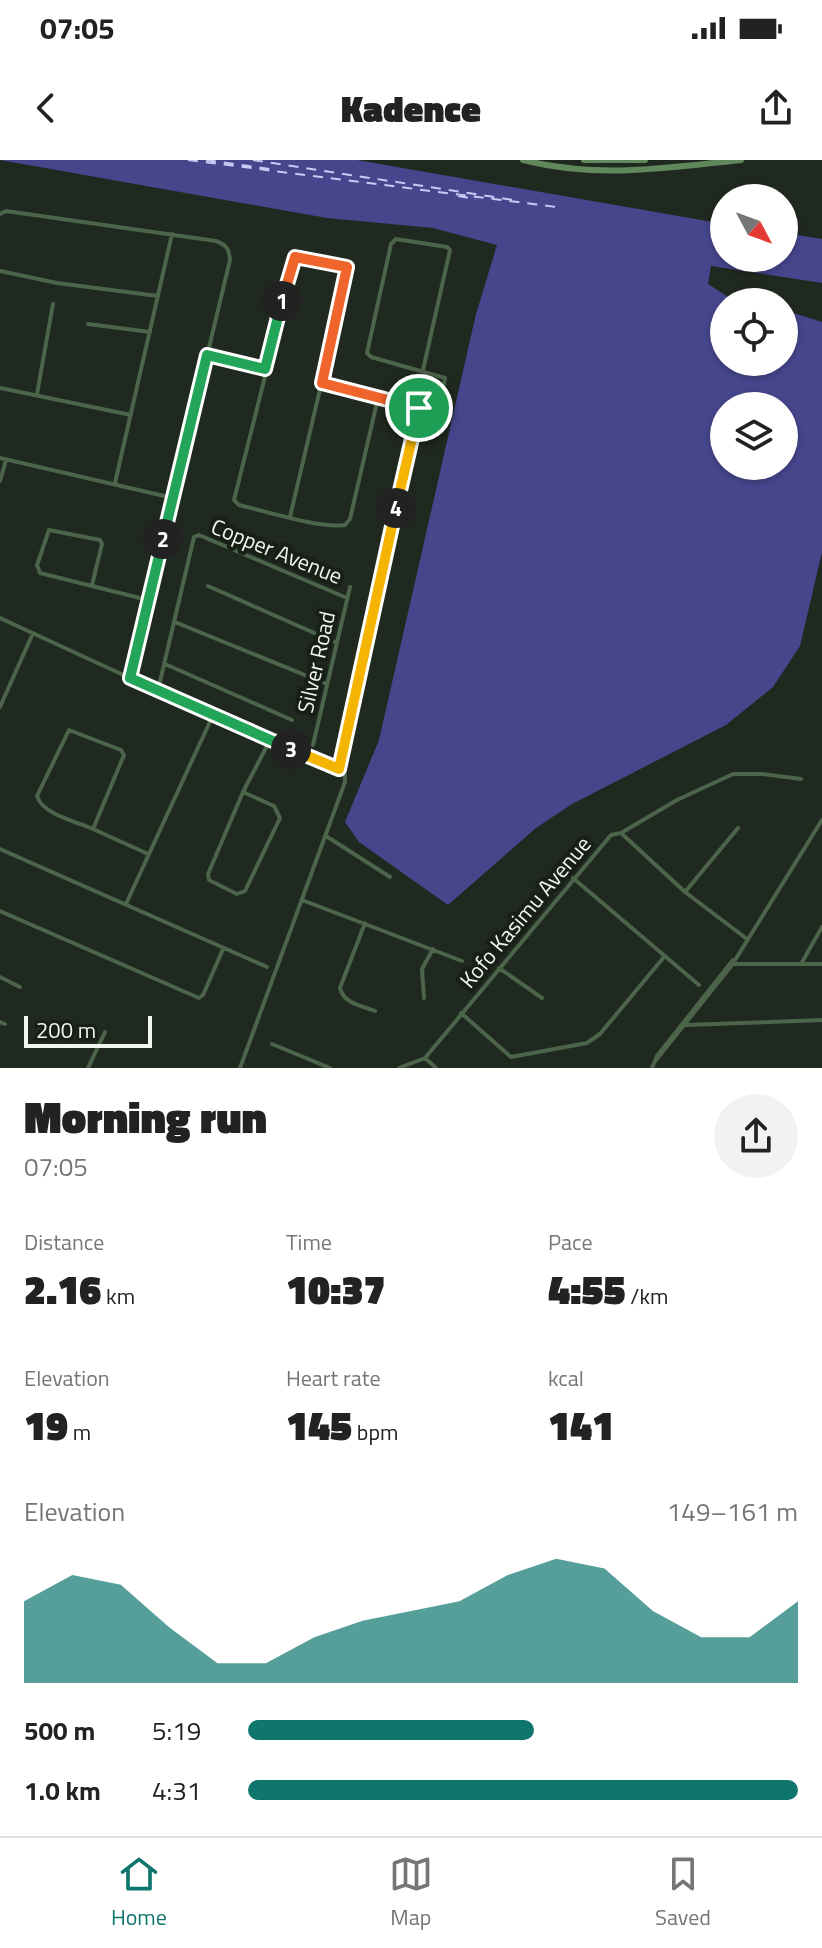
<!DOCTYPE html>
<html lang="en">
<head>
<meta charset="utf-8">
<style>
  :root { --surface:#fff; --page:#f2f2f2; --text:#222; --muted:#767676; --line:#e0e0e0; --accent:#0f766e }
  body { margin:0; font-family:"Titillium Web",sans-serif; background:var(--page); color:var(--text); height:100vh; display:flex; flex-direction:column; font-size:30px; white-space:nowrap }
  * { box-sizing:border-box; margin:0 }
  p { font-size:26px; color:var(--muted) }
  .icon { flex:none; width:44px; height:44px; fill:none; stroke:currentColor; stroke-width:2; stroke-linecap:round; stroke-linejoin:round }
  .map { position:relative; height:908px; overflow:hidden }
  .panel { display:flex; flex-direction:column; background:var(--surface); flex:1 }
  .panel>* { flex:none }
  .needle { width:52px; rotate:131deg }
  .buttons { position:absolute; left:710px; top:24px; display:grid; gap:16px }
  .buttons a { display:grid; place-items:center; width:88px; height:88px; border-radius:50%; background:var(--surface); box-shadow:0 2px 6px #0004; font-size:40px }
  .scale { position:absolute; left:24px; bottom:20px; width:128px; box-sizing:border-box; padding-left:8px; border:4px solid #f1f6f0; border-top:0; font-size:22px; line-height:28px; white-space:nowrap; color:#f1f6f0; -webkit-text-stroke:6px #171f16; paint-order:stroke }
  .pin { position:absolute; display:grid; place-items:center; width:68px; height:68px; color:#fff; margin:-34px; border:4px solid #fff; border-radius:50%; box-shadow:0 2px 8px #0007 }
  .km { position:absolute; width:40px; height:40px; margin:-20px; border-radius:50%; background:#222; color:#fff; font-size:22px; line-height:40px; text-align:center }
  .round { display:grid; place-items:center; flex:none; width:84px; height:84px; border-radius:42px; background:var(--page) }
  .summary { display:flex; align-items:center; justify-content:space-between; height:136px; padding:0 24px }
  h1 { font-size:44px; font-weight:800; line-height:60px }
  .figures { display:grid; grid-template-columns:repeat(3,1fr); gap:12px; height:136px; padding:8px 24px }
  .figures div { display:grid; align-content:center }
  .figures b { font-size:40px; font-weight:800 }
  .figures small { font-size:22px; font-weight:400 }
  .figures p { font-size:22px }
  .chart { height:224px; padding:16px 24px }
  .chart p { display:flex; justify-content:space-between }
  .chart svg { width:100%; height:144px; margin-top:8px; fill:var(--accent); opacity:.7 }
  ul { padding:0 24px; list-style:none; font-size:26px }
  li { display:grid; grid-template-columns:128px 96px 1fr; align-items:center; height:60px }
  li i { height:20px; border-radius:10px; background:var(--accent) }
  .status { display:flex; justify-content:space-between; align-items:center; height:56px; padding:0 40px; background:var(--surface); direction:ltr }
  .status svg { height:22px; fill:currentColor }
  header { display:flex; justify-content:space-between; align-items:center; height:104px; padding:0 24px; background:var(--surface); font-size:36px; font-weight:800 }
  .tabs { display:flex; justify-content:space-around; align-items:center; height:112px; border-top:2px solid var(--line); background:var(--surface); font-size:22px; color:var(--muted) }
  .tabs a { display:grid; justify-items:center; gap:4px }
  .tabs .active { color:var(--accent) }
  .map>svg:first-child { display:block }
  .water { fill:#46468d; fill-rule:evenodd }
  .lines { fill:none; stroke-linecap:round; stroke-linejoin:round }
  .ferry { stroke:#c6cbf4; stroke-width:2; stroke-dasharray:10 8; stroke-linecap:butt }
  .minor { stroke:#4c6449; stroke-width:4 }
  .secondary { stroke:#61875c; stroke-width:6 }
  .split-1-casing { stroke:#fff; stroke-width:16 }
  .split-2-casing { stroke:#fff; stroke-width:16 }
  .split-3-casing { stroke:#fff; stroke-width:16 }
  .split-4-casing { stroke:#fff; stroke-width:16 }
  .split-5-casing { stroke:#fff; stroke-width:16 }
  .split-1 { stroke:#f0652b; stroke-width:10 }
  .split-2 { stroke:#22a559; stroke-width:10 }
  .split-3 { stroke:#22a559; stroke-width:10 }
  .split-4 { stroke:#f5b400; stroke-width:10 }
  .split-5 { stroke:#f5b400; stroke-width:10 }
  .labels { text-anchor:middle; dominant-baseline:central; stroke-width:8; stroke-linejoin:round; paint-order:stroke }
  .street-label { font-size:22px; fill:#f1f6f0; stroke:#171f16 }
</style>
</head>
<body>
<div class="status"><b>07:05</b><svg viewBox="0 0 49 12"><path d="M0 12V9h3v3zM5 12V6h3v6zM10 12V3h3v9zM15 12V0h3v12zM26 1h20v11H26zM47 4h2v5h-2z"/></svg></div>
<header><svg class="icon" aria-label="back" viewBox="0 0 24 24"><path d="M15 5l-7 7 7 7"/></svg>Kadence<svg class="icon" aria-label="share" viewBox="0 0 24 24"><path d="M12 15V3M7 8l5-5 5 5M5 13v7h14v-7"/></svg></header>
<div class="map">
<svg width="822" height="908" viewBox="0 0 822 908">
  <rect width="100%" height="100%" fill="#20291f"/>
  <path class="water" d="M 0,0 L 357,0 L 724,64 L 724,98 L 784,98 L 784,73 L 822,79 L 822,123 L 711,106 L 708,124 L 736,142 L 724,142 L 724,202 L 784,202 L 784,150 L 822,162 L 822,392 L 800,486 L 773,527 L 726,565 L 572,644 L 536,668 L 448,745 L 359,682 L 345,662 L 379,580 L 476,154 L 497,85 L 433,68 L 327,58 ZM 724,246 L 784,246 L 784,306 L 724,306 Z"/>
  <g class="lines">
    <path class="ferry" d="M 188,0 L 556,47
      M 206,0 L 270,9
      M 253,0 L 520,41
      M 458,36 L 476,39"/>
    <path class="minor" d="M 0,54 L 6,51 L 216,81 C 227,85 229,89 230,100 L 130,518
      M 0,111 L 57,123 L 158,136
      M 88,164 L 150,172
      M 207,195 L 265,209
      M 322,223 L 435,252 L 440,248 L 445,218 L 371,197 L 367,193 L 391,84 L 396,79 L 447,87 L 450,90 L 423,210
      M 0,228 L 131,255
      M 37,234 L 53,144
      M 0,298 L 173,338
      M 0,321 L 6,300
      M 115,323 L 172,74
      M 290,357 L 348,110 L 343,105 L 295,97 L 234,340 L 239,345 C 265,351 320,369 345,365 L 350,359 L 378,238
      M 92,425 L 102,384 L 100,380 L 49,370 L 37,405 L 40,413 L 148,440
      M 208,426 L 337,483
      M 0,458 L 130,518 L 339,609 L 345,615 L 345,622 L 240,908
      M 175,462 L 327,524
      M 165,504 L 292,560
      M 158,530 L 194,377 L 199,375 L 347,438
      M 0,547 L 33,473
      M 69,570 L 121,590 L 124,595 L 93,669 C 77,662 42,654 37,636 Z
      M 313,585 L 350,427
      M 339,609 L 419,248
      M 243,632 L 274,646 L 280,658 L 245,731 L 237,734 L 209,720 L 208,714 L 243,632 L 270,580
      M 93,669 L 148,694
      M 621,673 L 685,732 L 747,779
      M 326,676 L 390,717
      M 0,689 L 267,807
      M 573,718 L 699,825
      M 685,732 L 738,668
      M 302,740 L 462,801
      M 126,744 L 213,555
      M 0,751 L 199,838 L 203,835 L 223,789
      M 365,763 L 340,828 C 343,843 362,846 375,851
      M 731,804 L 801,804 L 822,767
      M 801,804 L 822,804
      M 499,808 L 542,838
      M 0,817 L 20,827
      M 424,838 L 422,809 L 433,789
      M 461,853 L 511,897 L 587,883 L 600,874 L 664,797
      M 0,862 L 5,864
      M 683,863 L 686,865 L 822,860
      M 272,884 L 330,908
      M 425,898 L 611,675 L 621,673 L 677,640 L 733,614 L 762,614 L 801,619
      M 656,900 L 732,805 L 822,660
      M 88,908 L 105,872
      M 399,908 L 425,898 L 436,908
      M 652,908 L 657,896 L 733,800"/>
    <path class="secondary" d="M 523,0 C 599,19 665,8 741,0
      M 584,0 L 645,0"/>
  </g>
  <g class="lines">
    <g class="split-1-casing">
      <path id="split-1" d="M 282,141 L 295,97 L 347,107 L 322,223 L 419,248"/>
    </g>
    <g class="split-2-casing">
      <path id="split-2" d="M 163,379 L 207,195 L 265,209 L 282,141"/>
    </g>
    <g class="split-3-casing">
      <path id="split-3" d="M 163,379 L 130,518 L 291,589"/>
    </g>
    <g class="split-4-casing">
      <path id="split-4" d="M 291,589 L 339,609 L 396,348"/>
    </g>
    <g class="split-5-casing">
      <path id="split-5" d="M 396,348 L 419,248"/>
    </g>
    <use href="#split-1" class="split-1"/>
    <use href="#split-2" class="split-2"/>
    <use href="#split-3" class="split-3"/>
    <use href="#split-4" class="split-4"/>
    <use href="#split-5" class="split-5"/>
  </g>
  <g class="labels">
    <g class="street-label">
      <text transform="translate(277 391) rotate(22)">Copper Avenue</text>
      <text transform="translate(316 502) rotate(-77)">Silver Road</text>
      <text transform="translate(525 752) rotate(-50)">Kofo Kasimu Avenue</text>
    </g>
  </g>
</svg>
<div class="buttons">
<a><svg class="needle" viewBox="-14 -14 28 28"><path d="M0-13l5 13h-10z" fill="#e53935"/><path d="M0 13l5-13h-10z" fill="#767676"/></svg></a>
<a><svg class="icon" aria-label="locate" viewBox="0 0 24 24"><circle cx="12" cy="12" r="6"/><path d="M12 2v4M12 18v4M2 12h4M18 12h4"/></svg></a>
<a><svg class="icon" aria-label="layers" viewBox="0 0 24 24"><path d="M12 4l9 5-9 5-9-5zM3 14l9 5 9-5"/></svg></a>
</div>
<div class="scale">200 m</div>
<div class="pin" style="left:419px;top:248px;background:#1e9e55"><svg class="icon" aria-label="arrive" viewBox="0 0 24 24"><path d="M6 21V4h12l-3 4 3 4H6"/></svg></div>
<b class="km" style="left:282px;top:141px">1</b>
<b class="km" style="left:163px;top:379px">2</b>
<b class="km" style="left:291px;top:589px">3</b>
<b class="km" style="left:396px;top:348px">4</b>
</div>
<section class="panel">
<div class="summary"><div><h1>Morning run</h1><p>07:05</p></div><a class="round"><svg class="icon" aria-label="share" viewBox="0 0 24 24"><path d="M12 15V3M7 8l5-5 5 5M5 13v7h14v-7"/></svg></a></div>
<div class="figures">
<div><p>Distance</p><b>2.16<small> km</small></b></div>
<div><p>Time</p><b>10:37</b></div>
<div><p>Pace</p><b>4:55<small> /km</small></b></div>
</div>
<div class="figures">
<div><p>Elevation</p><b>19<small> m</small></b></div>
<div><p>Heart rate</p><b>145<small> bpm</small></b></div>
<div><p>kcal</p><b>141</b></div>
</div>
<div class="chart"><p><span>Elevation</span>149–161 m</p>
<svg viewBox="0 0 160 44" preserveAspectRatio="none"><path d="M0 44V19L10 11L20 14L30 27L40 38L50 38L60 30L70 25L80 22L90 19L100 11L110 6L120 9L130 22L140 30L150 30L160 19V44z"/></svg>
</div>
<ul>
<li><b>500 m</b>5:19<i style="width:52%"></i></li>
<li><b>1.0 km</b>4:31<i style="width:100%"></i></li>
</ul>
</section>
<nav class="tabs">
<a class="active"><svg class="icon" aria-label="home" viewBox="0 0 24 24"><path d="M3 11l9-7 9 7M6 9v11h12V9"/></svg>Home</a>
<a><svg class="icon" aria-label="map" viewBox="0 0 24 24"><path d="M3 6l6-2 6 2 6-2v14l-6 2-6-2-6 2zM9 4v14M15 6v14"/></svg>Map</a>
<a><svg class="icon" aria-label="saved" viewBox="0 0 24 24"><path d="M7 4h10v16l-5-4-5 4z"/></svg>Saved</a>
</nav>
</body>
</html>
